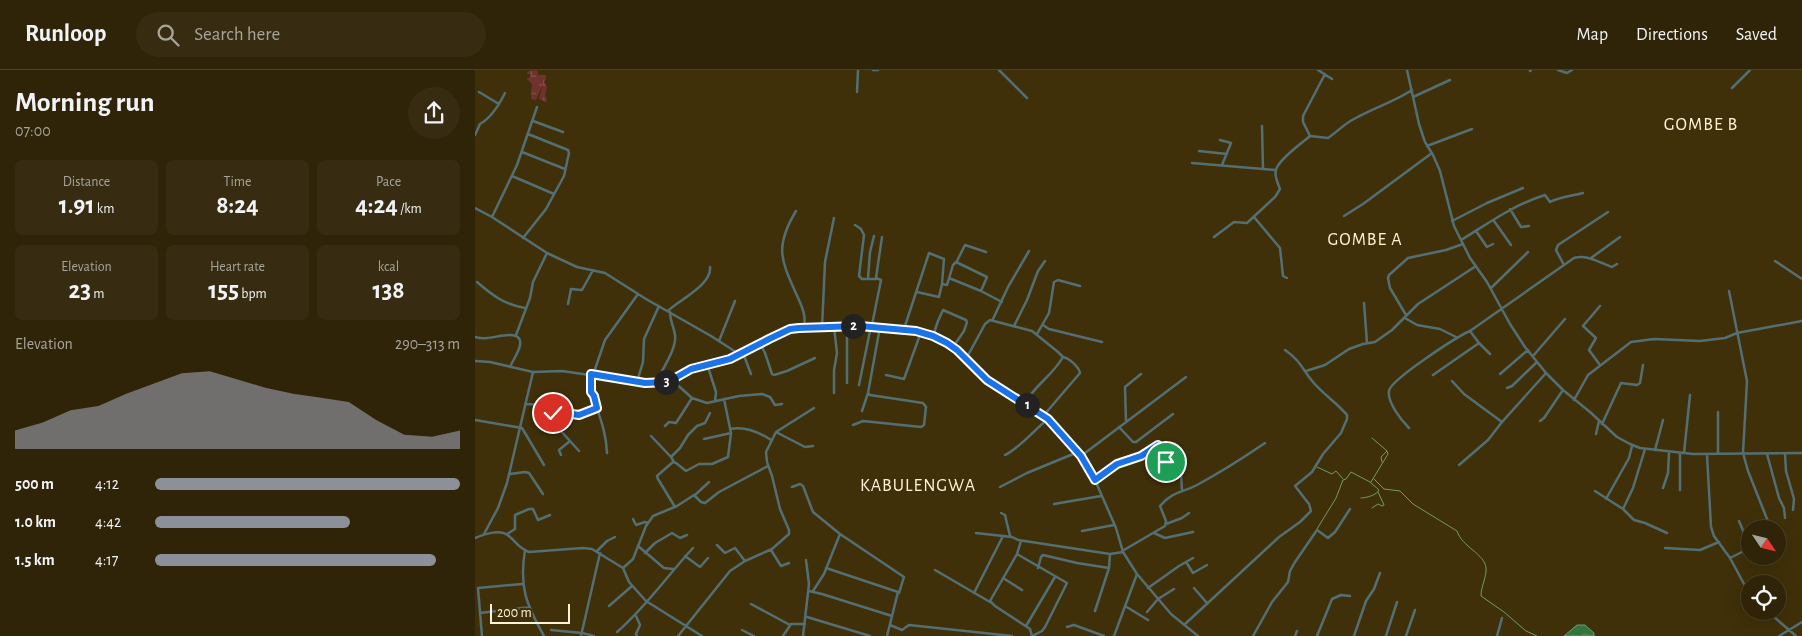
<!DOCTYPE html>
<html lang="en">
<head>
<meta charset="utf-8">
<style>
  :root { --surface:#2f2407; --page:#372c11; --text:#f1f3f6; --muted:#a7a49b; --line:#4a4128; --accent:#8c9099 }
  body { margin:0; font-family:"Alegreya Sans",sans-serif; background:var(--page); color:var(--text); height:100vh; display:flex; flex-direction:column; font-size:19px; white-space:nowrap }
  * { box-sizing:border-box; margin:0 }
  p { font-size:16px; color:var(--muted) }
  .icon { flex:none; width:28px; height:28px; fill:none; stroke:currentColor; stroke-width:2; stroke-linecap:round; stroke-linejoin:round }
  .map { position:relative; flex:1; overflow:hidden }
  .panel { display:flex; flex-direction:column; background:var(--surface); width:475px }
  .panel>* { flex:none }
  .needle { width:32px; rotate:125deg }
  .tools { position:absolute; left:1266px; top:450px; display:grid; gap:10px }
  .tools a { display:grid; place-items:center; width:45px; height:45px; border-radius:50%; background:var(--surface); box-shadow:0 5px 20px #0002,0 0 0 1px var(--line); font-size:25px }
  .scale { position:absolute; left:15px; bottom:12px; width:80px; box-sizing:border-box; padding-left:5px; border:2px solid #fef2d9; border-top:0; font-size:14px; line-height:18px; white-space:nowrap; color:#fef2d9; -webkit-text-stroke:4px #3f3009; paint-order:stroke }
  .pin { position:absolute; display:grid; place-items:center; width:42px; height:42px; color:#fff; margin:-21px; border:2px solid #fff; border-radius:50%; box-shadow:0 1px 5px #0007 }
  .km { position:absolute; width:25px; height:25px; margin:-12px; border-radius:50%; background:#222; color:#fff; font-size:14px; line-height:25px; text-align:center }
  .round { display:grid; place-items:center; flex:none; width:52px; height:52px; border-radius:26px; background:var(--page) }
  .summary { display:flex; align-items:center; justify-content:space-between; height:85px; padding:0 15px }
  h1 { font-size:28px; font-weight:600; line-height:38px }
  .figures { display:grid; grid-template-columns:repeat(3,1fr); gap:8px; height:85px; padding:5px 15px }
  .figures div { display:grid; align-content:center; border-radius:8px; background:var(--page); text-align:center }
  .figures b { font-size:25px; font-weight:600 }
  .figures small { font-size:14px; font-weight:400 }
  .figures p { font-size:14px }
  .chart { height:140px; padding:10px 15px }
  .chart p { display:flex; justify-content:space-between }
  .chart svg { width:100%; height:90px; margin-top:5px; fill:var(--accent); opacity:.7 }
  ul { padding:0 15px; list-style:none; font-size:16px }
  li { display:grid; grid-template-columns:80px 60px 1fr; align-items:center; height:38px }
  li i { height:12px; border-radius:6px; background:var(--accent) }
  header { display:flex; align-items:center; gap:30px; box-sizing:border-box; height:70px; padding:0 25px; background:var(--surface); border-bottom:1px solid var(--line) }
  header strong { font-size:24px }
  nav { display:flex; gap:28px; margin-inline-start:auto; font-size:18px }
  .search { width:350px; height:45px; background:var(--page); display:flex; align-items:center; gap:12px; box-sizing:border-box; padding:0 18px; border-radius:28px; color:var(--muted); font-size:19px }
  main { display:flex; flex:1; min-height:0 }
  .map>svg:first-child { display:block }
  .wetland { fill:url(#wetland-marsh) }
  .water { fill:url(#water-ripples); stroke:#6f9a6c }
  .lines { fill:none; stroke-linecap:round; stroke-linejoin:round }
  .stream { stroke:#6f9a6c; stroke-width:1 }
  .minor { stroke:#546f73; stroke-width:2.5 }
  .route-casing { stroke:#fff; stroke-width:10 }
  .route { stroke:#1a73e8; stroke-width:6 }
  .labels { text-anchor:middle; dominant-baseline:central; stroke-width:4.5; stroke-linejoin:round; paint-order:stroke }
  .quarter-label { font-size:18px; letter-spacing:1px; fill:#fef2d9; stroke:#3f3009 }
</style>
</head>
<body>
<header>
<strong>Runloop</strong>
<div class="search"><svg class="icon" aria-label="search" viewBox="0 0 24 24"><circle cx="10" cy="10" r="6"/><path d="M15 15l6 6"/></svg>Search here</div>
<nav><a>Map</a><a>Directions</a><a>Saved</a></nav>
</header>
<main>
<section class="panel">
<div class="summary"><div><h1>Morning run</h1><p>07:00</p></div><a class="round"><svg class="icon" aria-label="share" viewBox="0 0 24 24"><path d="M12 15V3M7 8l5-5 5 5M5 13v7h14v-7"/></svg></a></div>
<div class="figures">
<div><p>Distance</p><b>1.91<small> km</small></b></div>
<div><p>Time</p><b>8:24</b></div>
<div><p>Pace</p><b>4:24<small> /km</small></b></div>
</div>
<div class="figures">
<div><p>Elevation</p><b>23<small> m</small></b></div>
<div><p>Heart rate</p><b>155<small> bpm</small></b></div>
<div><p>kcal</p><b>138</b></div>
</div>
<div class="chart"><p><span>Elevation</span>290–313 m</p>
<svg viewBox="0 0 160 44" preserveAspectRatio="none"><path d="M0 44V35L10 31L20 25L30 23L40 17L50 12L60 7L70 6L80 10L90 14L100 17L110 19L120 21L130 30L140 37L150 38L160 35V44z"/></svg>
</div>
<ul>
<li><b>500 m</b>4:12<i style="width:100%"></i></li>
<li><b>1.0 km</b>4:42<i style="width:64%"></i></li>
<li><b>1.5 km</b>4:17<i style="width:92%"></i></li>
</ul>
</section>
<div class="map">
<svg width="1327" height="566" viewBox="0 0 1327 566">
  <defs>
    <pattern id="wetland-marsh" width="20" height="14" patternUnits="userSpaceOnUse" patternTransform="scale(1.25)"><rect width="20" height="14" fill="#6f322d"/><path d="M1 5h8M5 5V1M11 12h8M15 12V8" fill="none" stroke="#85504b"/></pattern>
    <pattern id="water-ripples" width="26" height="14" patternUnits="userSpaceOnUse" patternTransform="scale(1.25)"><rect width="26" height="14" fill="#32753d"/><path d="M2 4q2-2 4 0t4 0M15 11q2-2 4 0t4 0" fill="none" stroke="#518958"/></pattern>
  </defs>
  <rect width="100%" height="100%" fill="#3f3009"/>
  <path class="wetland" d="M 62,0 L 63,5 L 71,5 L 71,9 L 69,12 L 72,17 L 70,26 L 72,29 L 71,32 L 64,29 L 68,14 L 61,30 L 56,29 L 57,14 L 52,9 L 56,6 L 55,4 L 52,4 L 52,3 L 54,1 Z"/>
  <path class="water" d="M 1102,555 L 1110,555 L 1119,563 L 1119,566 L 1089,566 Z"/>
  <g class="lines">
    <path class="stream" d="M 897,368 L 912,381 L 906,387 L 907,392
      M 842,397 L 857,404 L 861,401 L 868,409
      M 899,409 L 909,419 L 925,421 L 938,434 L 982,461 C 987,477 1010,484 1011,498 C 1012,506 1006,516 1006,526 L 1029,542 L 1051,561 L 1062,566
      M 896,412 L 913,384 L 912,381
      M 897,438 L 903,434 L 907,436 L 909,435 L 903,422
      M 842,459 L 861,428 L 868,410 L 871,409 L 876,402 L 895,412 L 904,420 C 902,425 891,428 886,428"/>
    <path class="minor" d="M 398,0 L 403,0
      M 524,0 L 552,28
      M 843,0 L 857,9
      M 932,0 L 944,54 L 950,72 L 958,85 L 965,101 L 979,156 L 995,188 L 1012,212 L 1035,254 L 1050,277 L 1071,303 L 1088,320 L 1115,342 L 1142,367 L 1155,374 L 1165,378 L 1218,384 L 1327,383
      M 1083,0 L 1092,3 L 1097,0
      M 1055,1 L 1056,0
      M 1257,18 L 1275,0
      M 4,22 L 24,34
      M 382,22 L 383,0
      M 938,27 L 975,10
      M 58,51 L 88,62
      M 787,56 L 788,99
      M 0,65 L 5,54 C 16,48 24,35 30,23
      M 835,66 L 853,68 C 862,62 869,54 879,49 C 898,38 919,32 937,20
      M 835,66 L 828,52 L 828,46 L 850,4
      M 745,70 L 756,73 L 747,95
      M 952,76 L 997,59
      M 724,81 L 752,84
      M 47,82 L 90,99
      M 717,93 L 801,100
      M 37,106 L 79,124
      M 0,138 L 17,147 L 72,183 L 102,197 L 130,203 L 171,229 L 236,266 L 264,284
      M 1035,139 L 1046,157 L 1054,156
      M 321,141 C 298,179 307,192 324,230 C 328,239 331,247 329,257
      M 869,146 L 888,134 L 957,83
      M 17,147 L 42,95 L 62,37
      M 779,147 L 805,178 L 808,206 L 812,208
      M 977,151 L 1012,133 L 1048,118
      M 1019,151 L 1036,175
      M 380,155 L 386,159 L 389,165 L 384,206 L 387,209 L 401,209
      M 1001,161 L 1012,177 L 1018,174
      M 739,167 L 759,152 L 772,153 L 800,127 L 805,119 C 803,114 799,105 801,100 C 803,90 827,73 835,66
      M 48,168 L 71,139 L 89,106 L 94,83 L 93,80 L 53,64
      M 986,170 C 1014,153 1038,135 1070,125 L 1075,132 C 1085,127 1097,126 1108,123
      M 1116,188 L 1145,167
      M 1300,191 L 1327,209
      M 481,193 L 490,175 L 511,182
      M 1089,195 L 1081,180 L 1083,175 L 1133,142
      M 393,208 L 395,182 L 399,166
      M 474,208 L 506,221
      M 2,212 C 17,225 30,235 50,238
      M 1016,218 L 1053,182
      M 1254,221 L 1272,311 L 1268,383 L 1273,401 L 1296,459
      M 442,222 L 464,227 L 467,214 L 472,215 L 478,195 L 481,192 L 512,207 L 506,221 L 527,232
      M 889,233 L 892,273
      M 93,234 L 96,219 L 107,220 L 118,200
      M 1125,236 L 1108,256 L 1121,268 L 1114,280 L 1125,295
      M 193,241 C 204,230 237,215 235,197
      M 931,245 L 915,218 L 913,208 L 914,205 L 933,188 L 971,180 L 988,174
      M 930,248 L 942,255 L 965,259 L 981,267
      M 518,249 L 533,217 L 554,181
      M 568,255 L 574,259 L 627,272
      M 398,256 L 397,255 L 406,210 L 401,208 L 407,167
      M 539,256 L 552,230 L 563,201 L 570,191
      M 359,257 L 362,283 L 359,300 L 359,323
      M 347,258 L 350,192 L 359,148
      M 429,259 L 454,183 L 469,189 L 467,214
      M 562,264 L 574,243 L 579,212 L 583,210 L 605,216
      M 41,265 L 55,228 L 58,212 L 72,183
      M 458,266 L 463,251 L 468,240 L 491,250 L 492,252 L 489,261 L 478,277
      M 0,267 C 4,268 8,269 12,268 C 20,268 48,258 45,275 C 44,282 38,290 35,297
      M 244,271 L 260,231
      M 285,273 L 290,283 L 297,304 L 299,305 L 312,301 L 340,288
      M 1004,273 L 1015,284
      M 268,283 L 276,304
      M 1058,286 L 1090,249
      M 491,289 L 510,254 L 515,250 L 557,261 L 583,282 L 588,287 C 578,305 560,315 550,333
      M 0,291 L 15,292 L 58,302 L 87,301 L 170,313 L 187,313 L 197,310 L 216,299 L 255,289 L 318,259 L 385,256 L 429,259 L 458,266 L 482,280 L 512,310 L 566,343 L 594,370 L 606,386 L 620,410 L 641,458 L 648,482 L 662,504 L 696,544 L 723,566
      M 232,294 L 241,322 L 240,331
      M 831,301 L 850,295 L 874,279 L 888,274 L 900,272 L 917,260 L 943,234 L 1001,196
      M 1025,304 L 1053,280
      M 116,305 C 116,310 115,317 116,321 C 123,343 131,359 132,383
      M 118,305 L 130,270 L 163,224
      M 411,305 L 429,309 L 446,262
      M 958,305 L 1004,273 L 995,261
      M 197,310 L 217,328 L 232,333 L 264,326 L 287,324 L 295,327 L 300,335 L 307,334
      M 977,311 L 989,324 L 1027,352 L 1071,303
      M 162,312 L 168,292 L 169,269 L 184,236
      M 181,313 C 187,299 202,279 200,265 C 199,257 195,251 195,242
      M 372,313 L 372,256
      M 384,315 L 396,256
      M 1032,318 L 1037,316 L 1062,292
      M 1099,330 L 1113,305 L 1156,272 L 1179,269 L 1225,271 L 1250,268 L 1262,263 L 1327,251
      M 50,334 L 72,335 L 86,361 L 104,381
      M 387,341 L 393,323
      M 569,345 L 605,303 C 604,297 594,288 588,287
      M 0,350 L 47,358 L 69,395
      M 81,351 L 97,344 L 104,345 L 122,338
      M 1065,351 L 1069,348 L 1088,320
      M 651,352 L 650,317 L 666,304
      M 1127,354 L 1146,313 L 1162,315 L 1165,313 L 1168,295
      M 378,355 L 388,351 L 446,357 L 449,355 L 451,337 L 448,333 L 395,325 L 393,323 L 405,257
      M 190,356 L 194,352 L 201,353 L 217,328
      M 644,357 L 658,372 L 661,372 L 698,344
      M 934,358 C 926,350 912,332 914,321 C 915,310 983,266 995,261 L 1099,188 C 1112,184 1125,193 1137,197 L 1142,194
      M 255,359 C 269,356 284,362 296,370
      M 301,362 L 330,377 L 338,376
      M 1121,364 L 1124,351
      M 176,366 L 196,387 L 199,392
      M 229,369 L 256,363
      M 1180,380 L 1188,350
      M 1209,383 L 1215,325
      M 1243,383 L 1243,342
      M 1292,384 L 1304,428 L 1309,438 L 1310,448
      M 1310,384 L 1311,401 L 1319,429 L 1318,440
      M 86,385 L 84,380 L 95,371
      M 530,385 C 546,377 559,360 573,349
      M 1232,385 L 1236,457 L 1239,466 L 1255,488 L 1275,525
      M 606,386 L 711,307
      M 196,387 L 205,378 L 213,365 L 222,356 L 230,353 L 235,343
      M 984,395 L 1013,370 L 1027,352
      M 35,404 L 50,402 L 54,403 L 68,424
      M 620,410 L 642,394 L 666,386 L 684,375 L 694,384 L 691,392 L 706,404 L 707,420
      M 317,417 L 325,414 L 328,416 L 338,442 L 365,464 L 349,504 L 338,521
      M 525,417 L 552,403 L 603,382
      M 1188,418 L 1193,403 L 1194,382
      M 1205,420 L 1205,383
      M 1120,421 L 1148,439 L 1159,450 L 1170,453 L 1192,463
      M 220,425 L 234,412
      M 1131,429 L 1154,388 L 1157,376
      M 579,434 L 626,426
      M 200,437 L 183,409 L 182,406 L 198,392 L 201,393 L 211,401 L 224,394 L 237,394 L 253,387 L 256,363 L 249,329
      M 1148,439 L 1158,418 L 1170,379
      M 526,443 L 530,445 L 535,466 L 543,470 L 635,484 L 648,482
      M 158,449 L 161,455 L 170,452 L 173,453
      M 1264,451 L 1275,477
      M 691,454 L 707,448 L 714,443
      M 607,461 L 639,455
      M 501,463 L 528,466
      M 679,463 L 690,468 L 718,462
      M 9,464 L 23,438 L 32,413 L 58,302
      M 32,464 L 40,459 L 40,445 L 54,439 L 58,439 L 63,450 L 75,445
      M 365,464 L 429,507 L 424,523
      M 0,468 C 10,464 26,458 35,467 C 42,473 44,478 54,482 L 108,478 L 117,479 L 148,498 L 154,512 L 171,531 L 227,566
      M 242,475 L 250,483 L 260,478 L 270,491
      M 163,476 L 189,498 L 198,499
      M 1190,478 L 1225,480 L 1244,472
      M 50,480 C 44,517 51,534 69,566
      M 296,480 L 306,496 L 314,493
      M 649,480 L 690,456 L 691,451 L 685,436 C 698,421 707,423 722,415 C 746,402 768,388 790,373
      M 122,481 L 132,471 L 140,467
      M 170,483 L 180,473 L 197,463 L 205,468 L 212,465
      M 542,484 L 592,513 L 570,557 L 567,561 L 557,566 L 555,559 L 520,536 L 515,531 L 542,484 L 546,471
      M 210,486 L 225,497 L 233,488
      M 1255,488 L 1275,478
      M 711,492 L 718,503 L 732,495
      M 148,498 L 158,489 L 171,456 L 178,446 L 202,436 L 219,425 L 226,432 L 230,433 L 244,422 L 293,396
      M 351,498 L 423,522 L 412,566
      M 563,498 L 566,487 L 568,485 L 602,493 L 634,498 L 635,484
      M 460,500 L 515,532
      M 528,508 L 547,520
      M 673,518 L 704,496 L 718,488
      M 719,518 L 732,533
      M 334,521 L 347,524 L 417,546
      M 499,523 L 528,466 L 536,467
      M 276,534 L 315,555
      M 134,536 L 157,516
      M 650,536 L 673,550
      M 620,541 L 634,498
      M 1292,541 L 1321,566
      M 672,542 L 683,529 L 699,519
      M 5,543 L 55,537
      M 161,546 L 165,555 L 161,564 L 162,566
      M 332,547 L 395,566
      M 415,555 L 427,560 L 434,555 L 537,566
      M 709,555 L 804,467 L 825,452 L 836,441 L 834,434 L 820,416 L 837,402 L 848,384 L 866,363 L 872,349 L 872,345 C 862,333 848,324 838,312 C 827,299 826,291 810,280
      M 551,556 L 580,507
      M 592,557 L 599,555 L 629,566
      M 76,560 L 107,563 L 119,566
      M 267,560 L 279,566
      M 142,562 C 171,537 192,506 218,478
      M 7,566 L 3,518 L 47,514
      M 106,566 L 125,483
      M 203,566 L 255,501 L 270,491 L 297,479 L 314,464 L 314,460 L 305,439 L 297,406 L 292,392 L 291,382 L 301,362 L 339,338
      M 308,566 L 316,554 L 330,554
      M 328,566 L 334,514 L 331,490
      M 639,566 L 662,504
      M 778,566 L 797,532 L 813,512 L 815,501 L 820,492 L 842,460 L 853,468 L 860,462 L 875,439
      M 820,566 L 822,561
      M 842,566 L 857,529 L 866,525 L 875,526
      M 879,566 L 891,531 L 899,519 L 905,503
      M 911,566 L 922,532
      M 931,566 L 940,540
      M 1022,566 L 1027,548
      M 1304,566 L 1327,552"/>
  </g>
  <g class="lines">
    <g class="route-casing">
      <path id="route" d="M 78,343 L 81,351 L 97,344 L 104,345 L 122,338 L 119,326 L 116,322 L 116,304 L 170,313 L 193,312 L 216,299 L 255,289 L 294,269 L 315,259 L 324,258 L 385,256 L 441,261 L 458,266 L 472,273 L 482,280 L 512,310 L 573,349 L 606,386 L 620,410 L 642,394 L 666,386 L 683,375 L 694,384 L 691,392"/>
    </g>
    <use href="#route" class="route"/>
  </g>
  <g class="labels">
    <g class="quarter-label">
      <text x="1226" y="55">GOMBE B</text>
      <text x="890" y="170">GOMBE A</text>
      <text x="443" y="416">KABULENGWA</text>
    </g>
  </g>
</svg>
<div class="tools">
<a><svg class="needle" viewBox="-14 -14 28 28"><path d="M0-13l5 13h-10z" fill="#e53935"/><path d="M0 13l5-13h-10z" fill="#a7a49b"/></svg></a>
<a><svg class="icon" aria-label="locate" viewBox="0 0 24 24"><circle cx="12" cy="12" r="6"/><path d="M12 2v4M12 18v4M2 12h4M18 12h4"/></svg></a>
</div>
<div class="scale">200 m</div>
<div class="pin" style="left:691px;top:392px;background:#1e9e55"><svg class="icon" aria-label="arrive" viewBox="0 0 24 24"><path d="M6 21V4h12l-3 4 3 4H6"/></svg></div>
<div class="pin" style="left:78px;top:343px;background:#d93025"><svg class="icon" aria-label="check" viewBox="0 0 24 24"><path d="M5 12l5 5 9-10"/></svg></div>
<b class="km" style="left:552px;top:335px">1</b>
<b class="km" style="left:378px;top:256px">2</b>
<b class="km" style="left:191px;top:312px">3</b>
</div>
</main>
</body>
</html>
